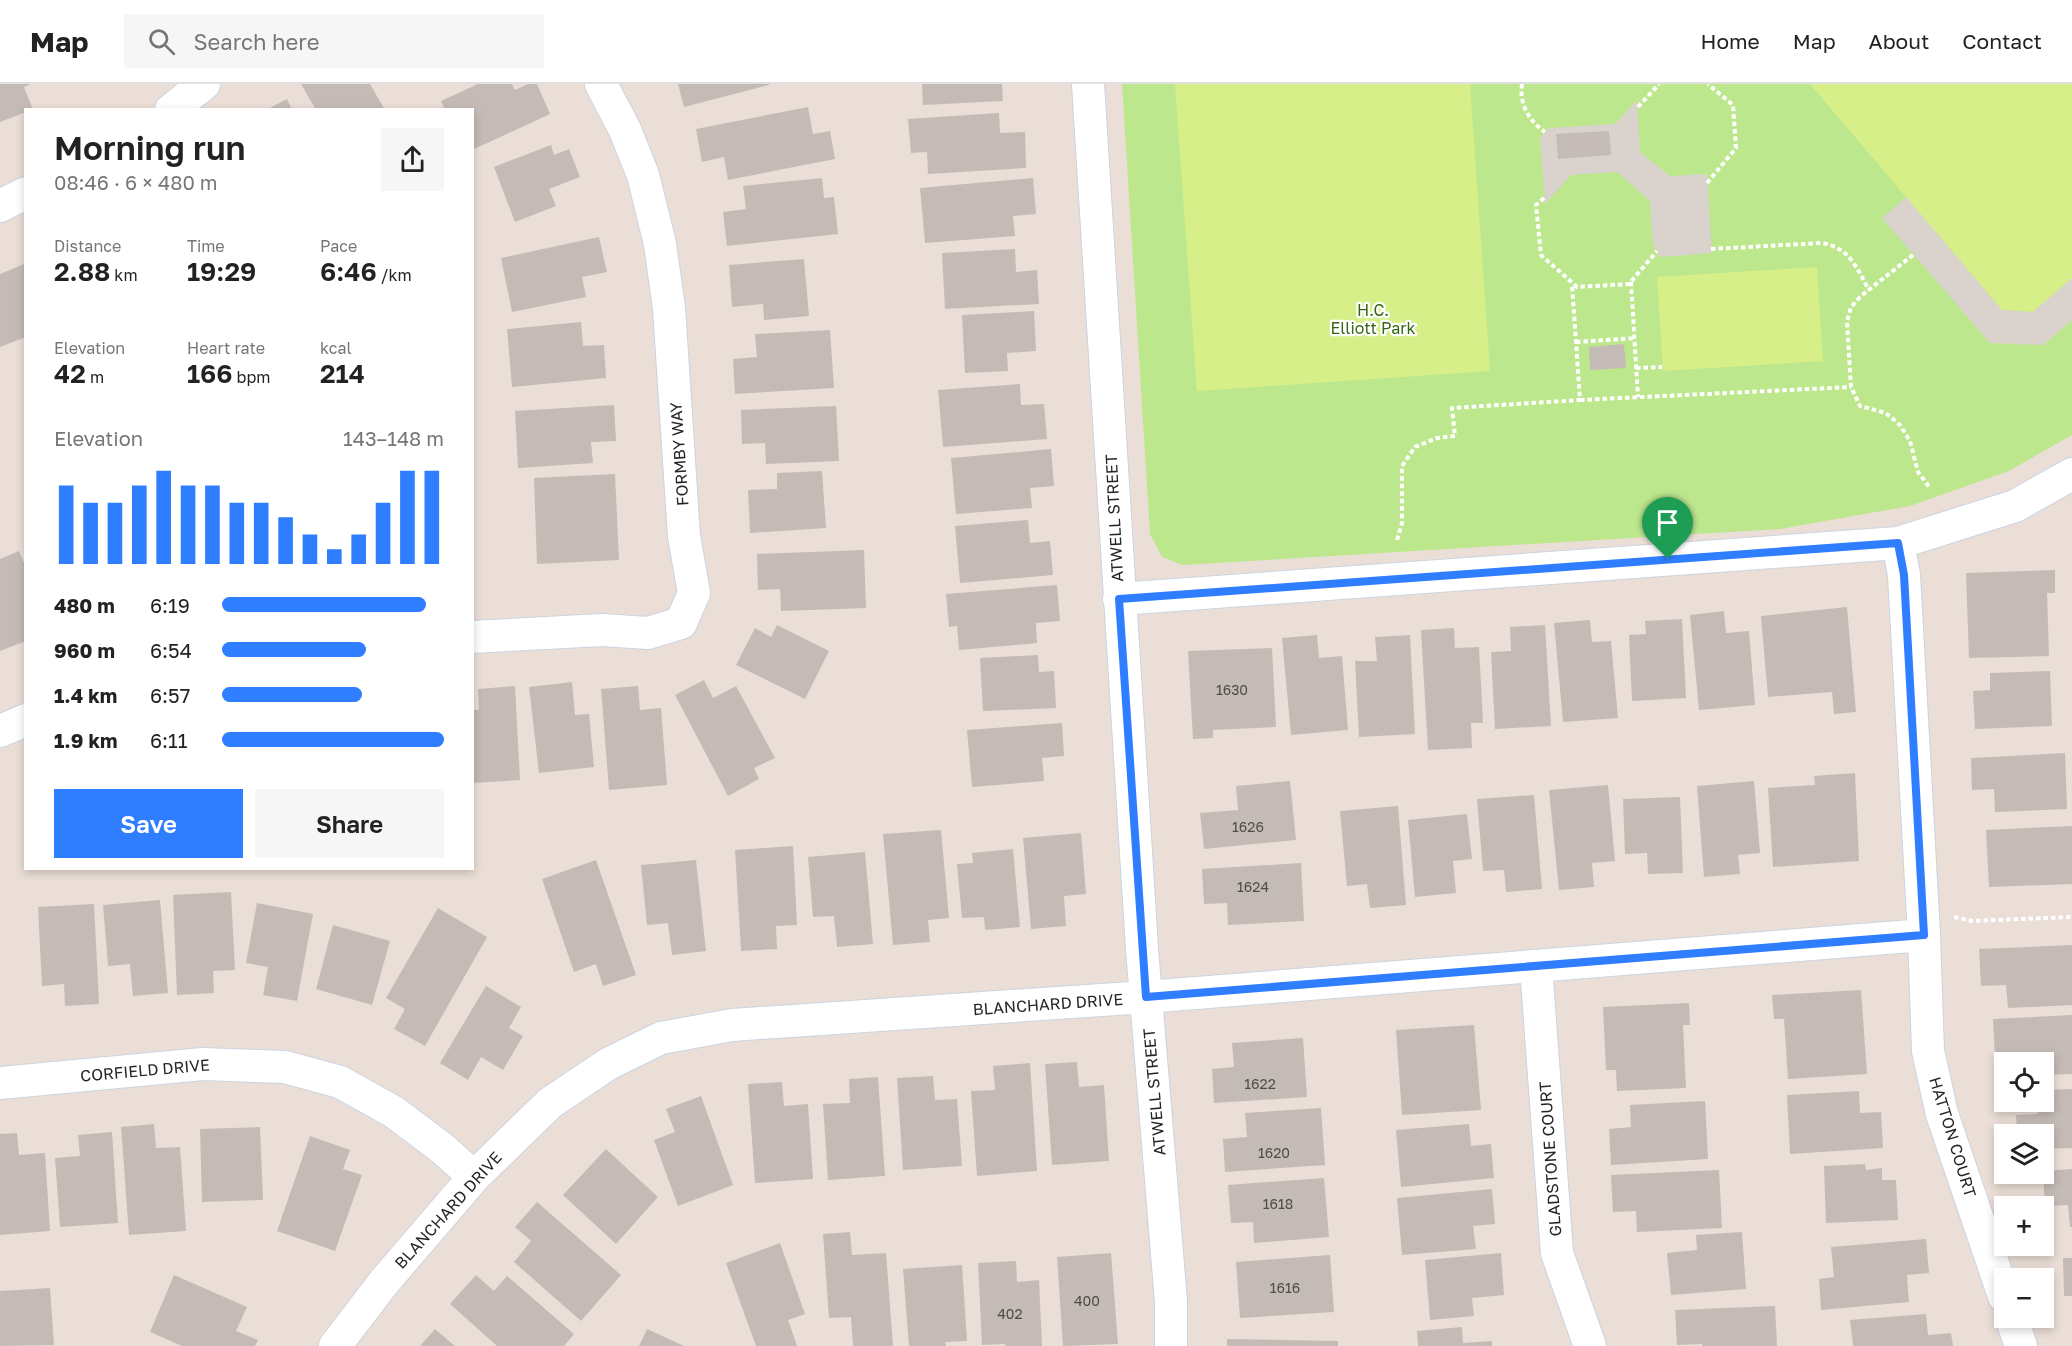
<!DOCTYPE html>
<html lang="en">
<head>
<meta charset="utf-8">
<style>
  :root { --surface:#fff; --page:#f6f6f6; --text:#222; --muted:#767676; --line:#e0e0e0; --accent:#2f7eff }
  body { margin:0; font-family:"Golos Text",sans-serif; background:var(--page); color:var(--text); height:100vh; display:flex; flex-direction:column; font-size:22px; white-space:nowrap }
  * { box-sizing:border-box; margin:0 }
  p { font-size:20px; color:var(--muted) }
  .icon { flex:none; width:33px; height:33px; fill:none; stroke:currentColor; stroke-width:2; stroke-linecap:round; stroke-linejoin:round }
  .map { position:relative; flex:1; overflow:hidden }
  .sheet { position:absolute; left:24px; top:24px; width:450px; height:762px; display:flex; flex-direction:column; background:var(--surface); border-radius:0px; box-shadow:0 3px 9px #0003 }
  .sheet>* { flex:none }
  .controls { position:absolute; left:1994px; top:968px; display:grid; gap:12px }
  .controls a { display:grid; place-items:center; width:60px; height:60px; border-radius:0px; background:var(--surface); box-shadow:0 3px 9px #0003; font-size:30px }
  .pin { position:absolute; display:grid; place-items:center; width:51px; height:51px; color:#fff; margin:-62px -26px; border-radius:50% 50% 50% 0; rotate:-45deg; box-shadow:0 0 6px #0007 }
  .pin .icon { rotate:45deg }
  .round { display:grid; place-items:center; flex:none; width:63px; height:63px; border-radius:0px; background:var(--page) }
  .overview { display:flex; align-items:center; justify-content:space-between; height:102px; padding:0 30px }
  h1 { font-size:33px; font-weight:600; line-height:45px }
  .figures { display:grid; grid-template-columns:repeat(3,1fr); gap:9px; height:102px; padding:6px 30px }
  .figures div { display:grid; align-content:center }
  .figures b { font-size:26px; font-weight:600 }
  .figures small { font-size:16px; font-weight:400 }
  .figures p { font-size:16px }
  .chart { height:168px; padding:12px 30px }
  .chart p { display:flex; justify-content:space-between }
  .chart svg { width:100%; height:108px; margin-top:6px; stroke:var(--accent); stroke-width:6 }
  .button { display:flex; gap:12px; margin-top:auto; padding:12px 30px }
  .button a { flex:1; height:69px; border-radius:0px; background:var(--accent); color:#fff; font-size:24px; font-weight:600; line-height:69px; text-align:center }
  .button a+a { background:var(--page); color:var(--text) }
  ul { padding:0 30px; list-style:none; font-size:20px }
  li { display:grid; grid-template-columns:96px 72px 1fr; align-items:center; height:45px }
  li i { height:15px; border-radius:8px; background:var(--accent) }
  header { display:flex; align-items:center; gap:36px; box-sizing:border-box; height:84px; padding:0 30px; background:var(--surface); border-bottom:2px solid var(--line) }
  header strong { font-size:28px }
  nav { display:flex; gap:33px; margin-inline-start:auto; font-size:21px }
  .search { width:420px; height:54px; background:var(--page); display:flex; align-items:center; gap:15px; box-sizing:border-box; padding:0 21px; border-radius:0px; color:var(--muted); font-size:22px }
  .map>svg:first-child { display:block }
  .green { fill:#bde78d }
  .pitch { fill:#d7ef88 }
  .plaza { fill:#dad2cd }
  .building { fill:#c5bbb6 }
  .lines { fill:none; stroke-linecap:round; stroke-linejoin:round }
  .street-casing { stroke:#cbd4e1; stroke-width:34 }
  .path { stroke:#fff; stroke-width:4; stroke-dasharray:4.5 3; stroke-linecap:butt }
  .street { stroke:#fff; stroke-width:32 }
  .route-casing { stroke:#fff; stroke-width:12 }
  .route { stroke:#2f7eff; stroke-width:8 }
  .labels { text-anchor:middle; dominant-baseline:central; stroke-width:4.5; stroke-linejoin:round; paint-order:stroke }
  .number-label { font-size:14px; fill:#4e4b4a }
  .park-label { font-size:16px; fill:#356614; stroke:#fff }
  .street-label { font-size:16px; fill:#262626; stroke:#fff }
</style>
</head>
<body>
<header>
<strong>Map</strong>
<div class="search"><svg class="icon" aria-label="search" viewBox="0 0 24 24"><circle cx="10" cy="10" r="6"/><path d="M15 15l6 6"/></svg>Search here</div>
<nav><a>Home</a><a>Map</a><a>About</a><a>Contact</a></nav>
</header>
<div class="map">
<svg width="2072" height="1262" viewBox="0 0 2072 1262">
  <rect width="100%" height="100%" fill="#ebded6"/>
  <path class="green" d="M 1122,0 L 2072,0 L 2072,351 L 2009,387 L 1910,422 L 1780,445 L 1183,481 L 1162,473 L 1150,450 Z"/>
  <path class="pitch" d="M 1175,0 L 1470,0 L 1490,287 L 1197,307 Z
    M 1810,0 L 2072,0 L 2072,194 L 2033,228 L 2002,226 Z
    M 1817,183 L 1823,277 L 1663,287 L 1657,193 Z"/>
  <path class="plaza" d="M 1637,16 L 1640,68 L 1670,92 L 1707,90 L 1712,169 L 1660,173 L 1653,161 L 1650,117 L 1617,88 L 1571,91 L 1545,120 L 1540,54 L 1549,44 L 1615,40 Z
    M 1906,113 L 2002,226 L 2033,228 L 2072,194 L 2072,236 L 2043,261 L 1990,259 L 1882,134 Z"/>
  <path class="building" d="M 0,0 L 31,0 L 24,3 L 33,26 L 26,26 L 26,28 L 0,38 Z
    M 301,0 L 370,0 L 385,26 L 316,26 Z
    M 478,0 L 512,0 L 515,6 L 528,0 L 537,0 L 550,30 L 472,66 L 472,26 L 445,26 L 441,17 Z
    M 678,0 L 769,0 L 769,1 L 684,23 Z
    M 922,0 L 1002,0 L 1003,17 L 923,21 Z
    M 287,15 L 292,26 L 266,26 Z
    M 808,23 L 813,50 L 830,47 L 835,75 L 728,96 L 724,73 L 702,78 L 696,45 Z
    M 999,29 L 1000,49 L 1025,48 L 1026,84 L 928,90 L 927,68 L 911,69 L 908,35 Z
    M 1609,47 L 1611,71 L 1558,75 L 1556,50 Z
    M 551,61 L 554,71 L 569,65 L 580,93 L 549,105 L 556,122 L 515,138 L 494,83 Z
    M 822,94 L 824,114 L 834,113 L 838,150 L 727,162 L 723,128 L 746,125 L 743,102 Z
    M 1033,94 L 1036,130 L 1013,132 L 1015,152 L 925,159 L 920,104 Z
    M 599,153 L 607,188 L 582,193 L 586,213 L 512,228 L 501,174 Z
    M 1015,165 L 1016,188 L 1037,186 L 1039,220 L 945,225 L 942,169 Z
    M 804,175 L 809,232 L 764,236 L 763,220 L 732,223 L 729,181 Z
    M 24,180 L 26,184 L 26,253 L 0,263 L 0,190 Z
    M 1034,227 L 1036,267 L 1007,269 L 1008,287 L 965,289 L 962,231 Z
    M 581,238 L 583,262 L 604,261 L 606,294 L 512,303 L 507,245 Z
    M 830,246 L 834,304 L 735,310 L 733,275 L 757,273 L 755,250 Z
    M 1624,260 L 1626,284 L 1590,286 L 1589,263 Z
    M 1020,300 L 1021,321 L 1044,320 L 1047,355 L 943,363 L 938,306 Z
    M 614,321 L 616,357 L 591,358 L 593,379 L 518,384 L 515,327 Z
    M 836,322 L 839,377 L 766,380 L 765,359 L 742,360 L 741,326 Z
    M 1051,365 L 1054,402 L 1030,404 L 1032,424 L 956,430 L 951,374 Z
    M 822,387 L 826,444 L 750,449 L 748,406 L 777,405 L 777,389 Z
    M 615,390 L 619,476 L 537,480 L 534,394 Z
    M 1028,436 L 1030,459 L 1050,457 L 1053,491 L 960,499 L 955,442 Z
    M 864,466 L 866,524 L 781,527 L 780,505 L 758,506 L 757,470 Z
    M 19,467 L 26,484 L 26,557 L 0,567 L 0,475 Z
    M 2055,486 L 2055,509 L 2047,509 L 2049,572 L 1969,574 L 1966,489 Z
    M 1057,501 L 1060,537 L 1036,539 L 1037,559 L 959,566 L 957,542 L 949,543 L 946,510 Z
    M 1847,523 L 1856,628 L 1834,630 L 1832,608 L 1768,613 L 1761,532 Z
    M 1724,527 L 1726,549 L 1749,547 L 1755,621 L 1699,626 L 1690,531 Z
    M 1682,535 L 1686,614 L 1632,617 L 1629,551 L 1646,550 L 1645,537 Z
    M 1590,536 L 1592,558 L 1611,557 L 1618,634 L 1563,638 L 1554,539 Z
    M 777,541 L 829,567 L 805,615 L 736,581 L 755,544 L 771,553 Z
    M 1545,541 L 1551,642 L 1495,645 L 1491,568 L 1511,567 L 1510,543 Z
    M 1454,544 L 1455,564 L 1479,563 L 1483,639 L 1471,639 L 1472,664 L 1428,666 L 1421,546 Z
    M 1317,551 L 1319,574 L 1342,572 L 1348,646 L 1291,651 L 1282,554 Z
    M 1410,551 L 1415,650 L 1359,653 L 1355,577 L 1377,577 L 1375,553 Z
    M 1272,564 L 1276,643 L 1213,646 L 1213,654 L 1193,655 L 1188,567 Z
    M 1038,571 L 1039,588 L 1054,587 L 1056,624 L 983,627 L 980,574 Z
    M 2050,587 L 2052,642 L 1975,645 L 1973,607 L 1990,606 L 1990,589 Z
    M 704,596 L 713,614 L 736,602 L 775,674 L 754,684 L 759,695 L 728,712 L 675,611 Z
    M 572,598 L 575,631 L 589,630 L 594,683 L 539,689 L 529,603 Z
    M 515,602 L 520,696 L 472,699 L 472,626 L 479,626 L 478,605 Z
    M 638,602 L 640,626 L 661,624 L 667,701 L 609,706 L 601,605 Z
    M 1062,639 L 1064,672 L 1042,674 L 1044,697 L 972,703 L 967,646 Z
    M 2065,669 L 2067,725 L 1995,728 L 1994,705 L 1972,706 L 1971,674 Z
    M 1855,689 L 1859,777 L 1773,783 L 1768,704 L 1815,701 L 1814,692 Z
    M 1290,697 L 1296,756 L 1204,765 L 1200,729 L 1238,726 L 1236,702 Z
    M 1754,697 L 1760,769 L 1738,771 L 1740,790 L 1704,793 L 1697,702 Z
    M 1608,701 L 1615,777 L 1592,779 L 1594,803 L 1559,806 L 1549,706 Z
    M 1534,711 L 1542,805 L 1506,808 L 1504,786 L 1483,787 L 1477,715 Z
    M 1680,713 L 1683,789 L 1648,790 L 1647,769 L 1625,770 L 1623,715 Z
    M 1398,722 L 1406,821 L 1370,824 L 1367,800 L 1347,802 L 1340,727 Z
    M 1467,730 L 1472,775 L 1453,777 L 1456,809 L 1415,813 L 1408,736 Z
    M 2072,742 L 2072,800 L 1989,803 L 1986,746 Z
    M 941,746 L 949,834 L 928,836 L 930,858 L 893,861 L 883,750 Z
    M 1081,749 L 1086,810 L 1064,812 L 1066,842 L 1031,845 L 1023,754 Z
    M 793,762 L 797,841 L 776,842 L 777,865 L 741,867 L 735,766 Z
    M 1013,765 L 1020,843 L 985,846 L 984,833 L 962,834 L 957,780 L 973,779 L 972,769 Z
    M 865,768 L 873,860 L 837,863 L 834,832 L 813,833 L 808,773 Z
    M 596,776 L 636,891 L 603,902 L 596,880 L 574,888 L 542,795 Z
    M 696,776 L 706,867 L 672,871 L 668,839 L 647,841 L 641,781 Z
    M 1301,779 L 1304,837 L 1228,841 L 1227,819 L 1204,820 L 1202,785 Z
    M 231,808 L 235,886 L 213,887 L 214,909 L 177,911 L 173,811 Z
    M 160,816 L 168,909 L 133,912 L 130,880 L 108,882 L 103,821 Z
    M 257,819 L 313,830 L 297,917 L 263,911 L 268,883 L 246,879 Z
    M 94,820 L 99,920 L 65,922 L 64,900 L 42,902 L 38,823 Z
    M 438,824 L 487,853 L 425,962 L 394,945 L 405,925 L 386,914 Z
    M 333,841 L 390,857 L 372,921 L 316,905 Z
    M 2072,861 L 2072,921 L 2008,924 L 2006,901 L 1981,902 L 1979,865 Z
    M 486,902 L 521,923 L 509,944 L 523,952 L 503,986 L 481,973 L 468,996 L 440,979 Z
    M 1861,906 L 1867,990 L 1788,995 L 1784,935 L 1774,935 L 1772,911 Z
    M 1689,919 L 1690,941 L 1683,941 L 1686,1004 L 1617,1007 L 1616,986 L 1606,986 L 1603,923 Z
    M 2072,931 L 2072,990 L 2043,991 L 2043,978 L 2004,978 L 2004,993 L 1996,993 L 1993,935 Z
    M 1474,941 L 1481,1026 L 1402,1031 L 1396,946 Z
    M 1303,954 L 1307,1013 L 1214,1019 L 1212,985 L 1234,983 L 1232,959 Z
    M 1077,978 L 1079,1003 L 1104,1001 L 1109,1077 L 1052,1081 L 1045,980 Z
    M 1030,979 L 1037,1087 L 977,1092 L 971,1007 L 995,1006 L 993,982 Z
    M 933,992 L 935,1016 L 957,1015 L 962,1082 L 903,1086 L 897,994 Z
    M 878,993 L 885,1092 L 828,1096 L 823,1020 L 850,1019 L 849,995 Z
    M 782,998 L 784,1022 L 808,1020 L 813,1095 L 755,1099 L 748,1000 Z
    M 2072,1005 L 2072,1064 L 2043,1065 L 2043,1050 L 2017,1050 L 2016,1031 L 2038,1030 L 2037,1017 L 2043,1017 L 2043,1006 Z
    M 1859,1007 L 1860,1029 L 1881,1028 L 1883,1064 L 1790,1070 L 1787,1011 Z
    M 701,1012 L 733,1101 L 678,1122 L 654,1056 L 675,1048 L 666,1025 Z
    M 1705,1017 L 1708,1075 L 1611,1081 L 1609,1045 L 1631,1043 L 1630,1021 Z
    M 1321,1024 L 1325,1081 L 1225,1088 L 1223,1055 L 1247,1053 L 1245,1029 Z
    M 154,1040 L 156,1064 L 180,1063 L 186,1147 L 129,1151 L 121,1043 Z
    M 1469,1040 L 1471,1062 L 1491,1060 L 1494,1094 L 1401,1103 L 1396,1046 Z
    M 260,1043 L 263,1116 L 202,1118 L 200,1045 Z
    M 112,1048 L 118,1139 L 60,1143 L 55,1074 L 80,1072 L 78,1051 Z
    M 17,1049 L 19,1071 L 45,1069 L 50,1147 L 0,1151 L 0,1050 Z
    M 310,1052 L 350,1066 L 343,1085 L 362,1091 L 335,1167 L 277,1147 Z
    M 606,1065 L 658,1113 L 616,1160 L 563,1111 Z
    M 1865,1080 L 1866,1086 L 1882,1084 L 1882,1096 L 1896,1096 L 1898,1136 L 1826,1139 L 1824,1082 Z
    M 2072,1085 L 2072,1143 L 2070,1143 L 2068,1121 L 2045,1122 L 2043,1089 L 2043,1087 Z
    M 1719,1086 L 1722,1144 L 1637,1148 L 1636,1127 L 1613,1128 L 1611,1091 Z
    M 1324,1094 L 1329,1153 L 1254,1159 L 1253,1138 L 1231,1139 L 1228,1101 Z
    M 1492,1105 L 1495,1140 L 1473,1142 L 1476,1165 L 1402,1171 L 1397,1114 Z
    M 537,1118 L 621,1191 L 581,1237 L 514,1178 L 531,1157 L 515,1143 Z
    M 850,1148 L 852,1171 L 886,1169 L 893,1262 L 853,1262 L 851,1233 L 829,1234 L 823,1150 Z
    M 1742,1148 L 1746,1205 L 1671,1211 L 1667,1169 L 1697,1166 L 1696,1151 Z
    M 1926,1155 L 1929,1189 L 1907,1191 L 1909,1218 L 1821,1226 L 1819,1195 L 1834,1193 L 1831,1163 Z
    M 780,1159 L 805,1230 L 788,1236 L 797,1262 L 756,1262 L 726,1179 Z
    M 1111,1169 L 1118,1260 L 1063,1262 L 1057,1173 Z
    M 1501,1169 L 1504,1211 L 1472,1214 L 1474,1232 L 1430,1236 L 1425,1176 Z
    M 1330,1171 L 1334,1228 L 1240,1234 L 1236,1178 Z
    M 2063,1174 L 2072,1174 L 2072,1212 L 2064,1212 Z
    M 1016,1177 L 1017,1198 L 1039,1196 L 1042,1262 L 1005,1262 L 1005,1260 L 982,1261 L 978,1179 Z
    M 962,1181 L 967,1257 L 945,1258 L 946,1262 L 909,1262 L 903,1185 Z
    M 174,1191 L 247,1223 L 236,1247 L 258,1256 L 255,1262 L 182,1262 L 150,1248 Z
    M 476,1191 L 494,1207 L 507,1192 L 574,1250 L 564,1262 L 497,1262 L 450,1220 Z
    M 50,1204 L 54,1261 L 0,1262 L 0,1207 Z
    M 1775,1222 L 1777,1262 L 1702,1262 L 1702,1260 L 1677,1261 L 1675,1226 Z
    M 1926,1230 L 1928,1251 L 1951,1249 L 1953,1262 L 1853,1262 L 1850,1236 Z
    M 1462,1243 L 1463,1259 L 1492,1257 L 1492,1262 L 1418,1262 L 1417,1247 Z
    M 435,1245 L 455,1262 L 420,1262 Z
    M 647,1245 L 684,1262 L 639,1262 Z
    M 1227,1255 L 1338,1257 L 1338,1262 L 1227,1262 Z"/>
  <g class="lines">
    <g class="street-casing">
      <path id="street" d="M 1088,0 L 1142,865 L 1171,1218 L 1171,1262
        M 171,26 L 204,0
        M 0,122 L 26,109
        M 1898,459 L 1904,491 L 1924,851 L 1928,967 L 1942,1030 L 2004,1212
        M 1119,515 L 1898,459 L 2015,422 L 2072,390
        M 472,553 L 602,546 L 648,549 L 681,539 L 694,509 L 684,452 L 669,224 L 660,160 L 643,91 L 625,46 L 601,0
        M 0,647 L 26,636
        M 1536,882 L 1557,1169 L 1590,1262
        M 0,999 L 203,980 L 285,983 L 340,998 L 394,1028 L 443,1065 L 474,1093
        M 2011,1233 L 2021,1262
        M 335,1262 L 384,1198 L 474,1093 L 550,1019 L 608,980 L 661,954 L 732,941 L 1146,913 L 1924,851"/>
    </g>
    <path class="path" d="M 1522,0 C 1519,20 1529,37 1545,48
      M 1638,23 L 1659,0
      M 1707,99 L 1736,64 L 1733,21 L 1708,0
      M 1544,114 L 1536,121 L 1541,171 L 1577,203 L 1629,200 L 1657,167
      M 1711,165 L 1822,159 C 1850,164 1856,183 1869,206
      M 1913,171 L 1861,212 L 1851,223 L 1847,238 L 1851,303 L 1860,322 L 1886,329 L 1900,341 L 1910,357 L 1918,388 L 1930,404
      M 1631,198 L 1638,313
      M 1576,258 L 1635,254
      M 1636,284 L 1662,283
      M 1580,316 L 1851,303
      M 1397,456 L 1402,439 L 1402,382 L 1415,363 L 1437,354 L 1455,352 L 1452,324 L 1580,316 L 1572,200
      M 1954,833 L 1972,837 L 2072,833"/>
    <use href="#street" class="street"/>
  </g>
  <g class="lines">
    <g class="route-casing">
      <path id="route" d="M 1898,459 L 1904,491 L 1924,851 L 1146,913 L 1119,515 Z"/>
    </g>
    <use href="#route" class="route"/>
  </g>
  <g class="labels">
    <g class="number-label">
      <text x="1232" y="605">1630</text>
      <text x="1248" y="742">1626</text>
      <text x="1253" y="802">1624</text>
      <text x="1260" y="999">1622</text>
      <text x="1274" y="1068">1620</text>
      <text x="1278" y="1119">1618</text>
      <text x="1285" y="1203">1616</text>
      <text x="1087" y="1216">400</text>
      <text x="1010" y="1229">402</text>
    </g>
    <g class="park-label">
      <text x="1373" y="226">H.C.<tspan x="1373" dy="18">Elliott Park</tspan></text>
    </g>
    <g class="street-label">
      <text transform="translate(679 370) rotate(-94)">FORMBY WAY</text>
      <text transform="translate(1114 434) rotate(-93)">ATWELL STREET</text>
      <text transform="translate(1048 920) rotate(-4)">BLANCHARD DRIVE</text>
      <text transform="translate(145 986) rotate(-5)">CORFIELD DRIVE</text>
      <text transform="translate(1154 1008) rotate(-95)">ATWELL STREET</text>
      <text transform="translate(1953 1053) rotate(73)">HATTON COURT</text>
      <text transform="translate(1550 1075) rotate(-94)">GLADSTONE COURT</text>
      <text transform="translate(448 1126) rotate(-48)">BLANCHARD DRIVE</text>
    </g>
  </g>
</svg>
<div class="controls">
<a><svg class="icon" aria-label="locate" viewBox="0 0 24 24"><circle cx="12" cy="12" r="6"/><path d="M12 2v4M12 18v4M2 12h4M18 12h4"/></svg></a>
<a><svg class="icon" aria-label="layers" viewBox="0 0 24 24"><path d="M12 4l9 5-9 5-9-5zM3 14l9 5 9-5"/></svg></a>
<a>+</a>
<a>−</a>
</div>
<div class="pin" style="left:1668px;top:475px;background:#1e9e55"><svg class="icon" aria-label="arrive" viewBox="0 0 24 24"><path d="M6 21V4h12l-3 4 3 4H6"/></svg></div>
<section class="sheet">
<div class="overview"><div><h1>Morning run</h1><p>08:46 · 6 × 480 m</p></div><a class="round"><svg class="icon" aria-label="share" viewBox="0 0 24 24"><path d="M12 15V3M7 8l5-5 5 5M5 13v7h14v-7"/></svg></a></div>
<div class="figures">
<div><p>Distance</p><b>2.88<small> km</small></b></div>
<div><p>Time</p><b>19:29</b></div>
<div><p>Pace</p><b>6:46<small> /km</small></b></div>
</div>
<div class="figures">
<div><p>Elevation</p><b>42<small> m</small></b></div>
<div><p>Heart rate</p><b>166<small> bpm</small></b></div>
<div><p>kcal</p><b>214</b></div>
</div>
<div class="chart"><p><span>Elevation</span>143–148 m</p>
<svg viewBox="0 0 160 44" preserveAspectRatio="none"><path d="M5 44V12M15 44V19M25 44V19M35 44V12M45 44V6M55 44V12M65 44V12M75 44V19M85 44V19M95 44V25M105 44V32M115 44V38M125 44V32M135 44V19M145 44V6M155 44V6"/></svg>
</div>
<ul>
<li><b>480 m</b>6:19<i style="width:92%"></i></li>
<li><b>960 m</b>6:54<i style="width:65%"></i></li>
<li><b>1.4 km</b>6:57<i style="width:63%"></i></li>
<li><b>1.9 km</b>6:11<i style="width:100%"></i></li>
</ul>
<div class="button"><a>Save</a><a>Share</a></div>
</section>
</div>
</body>
</html>
